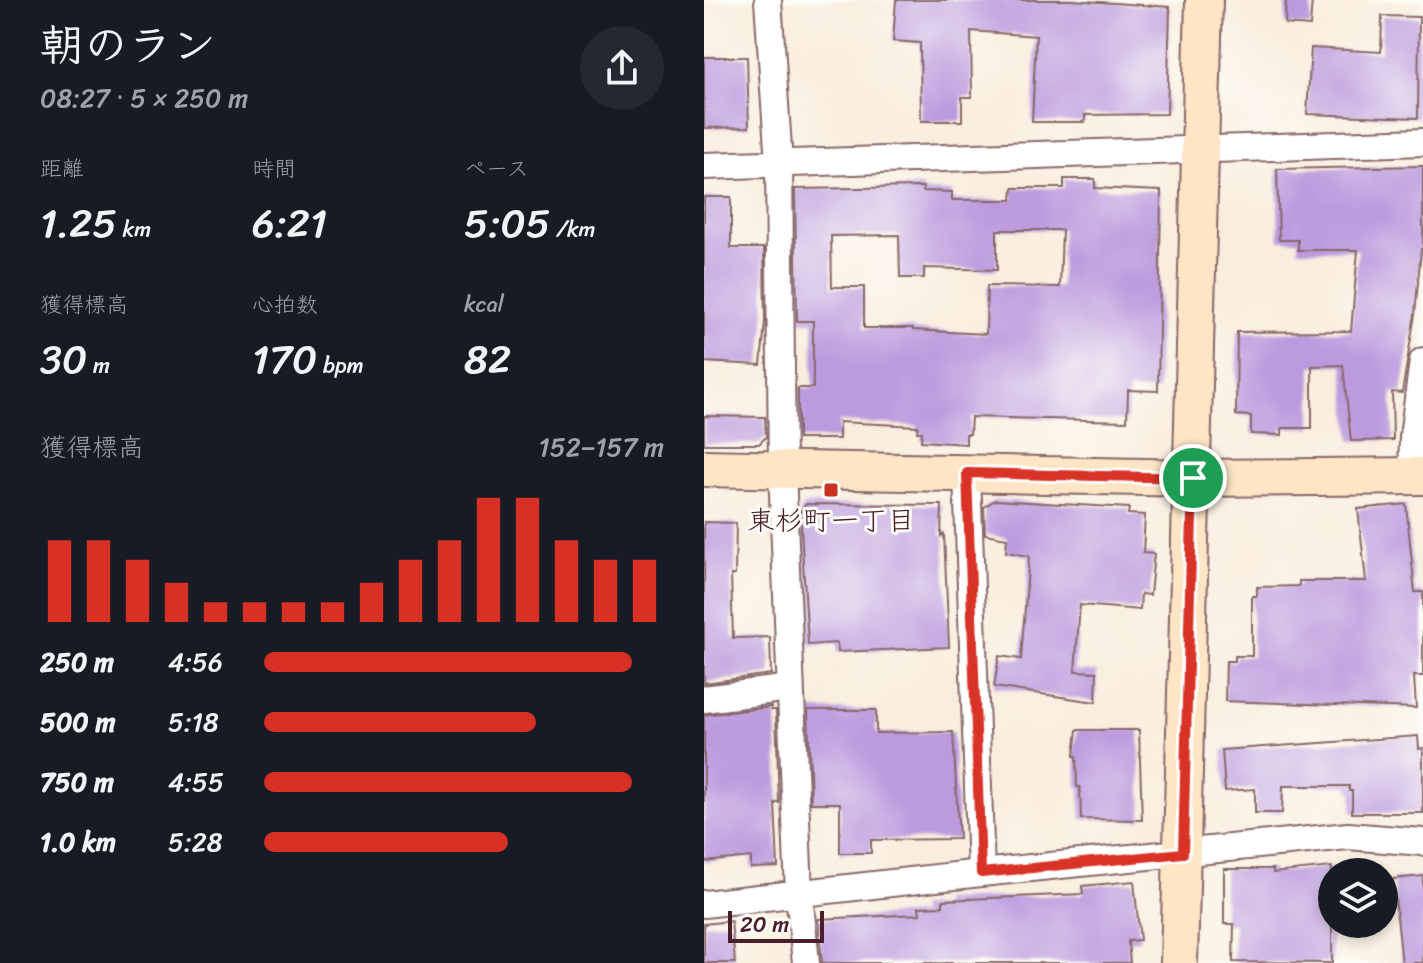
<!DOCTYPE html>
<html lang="ja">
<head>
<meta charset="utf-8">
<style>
  :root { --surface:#171b24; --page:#242831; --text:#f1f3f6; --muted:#9ea1a6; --accent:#d93025 }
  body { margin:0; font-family:Sriracha,"Klee One",sans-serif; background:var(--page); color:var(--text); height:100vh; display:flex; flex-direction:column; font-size:30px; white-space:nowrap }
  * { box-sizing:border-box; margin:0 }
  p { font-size:26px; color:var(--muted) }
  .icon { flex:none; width:44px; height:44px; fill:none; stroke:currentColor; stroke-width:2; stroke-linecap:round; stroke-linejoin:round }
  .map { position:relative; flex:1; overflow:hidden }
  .sheet { display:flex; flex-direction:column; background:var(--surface); width:704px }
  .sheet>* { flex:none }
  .fabs { position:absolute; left:614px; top:858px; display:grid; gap:16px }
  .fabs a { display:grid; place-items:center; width:80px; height:80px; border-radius:50%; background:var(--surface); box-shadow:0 4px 12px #0003; font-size:40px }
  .scale { position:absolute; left:24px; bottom:20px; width:96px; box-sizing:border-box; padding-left:8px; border:4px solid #4a1f2b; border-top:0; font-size:22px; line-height:28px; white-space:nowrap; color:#4a1f2b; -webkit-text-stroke:6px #fdfcf7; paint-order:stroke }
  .pin { position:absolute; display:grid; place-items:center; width:68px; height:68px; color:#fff; margin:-34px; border:4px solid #fff; border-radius:50%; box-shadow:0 2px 8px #0007 }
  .round { display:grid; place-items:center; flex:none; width:84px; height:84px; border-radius:42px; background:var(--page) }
  .summary { display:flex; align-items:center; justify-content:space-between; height:136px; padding:0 40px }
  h1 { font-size:44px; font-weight:600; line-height:60px }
  .figures { display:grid; grid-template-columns:repeat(3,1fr); gap:12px; height:136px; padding:8px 40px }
  .figures div { display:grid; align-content:center }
  .figures b { font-size:40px; font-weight:600 }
  .figures small { font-size:22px; font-weight:400 }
  .figures p { font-size:22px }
  .chart { height:224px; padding:16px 40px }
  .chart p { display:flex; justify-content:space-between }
  .chart svg { width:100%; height:144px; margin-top:8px; stroke:var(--accent); stroke-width:6 }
  ul { padding:0 40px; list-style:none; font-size:26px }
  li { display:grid; grid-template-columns:128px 96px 1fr; align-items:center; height:60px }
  li i { height:20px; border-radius:10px; background:var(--accent) }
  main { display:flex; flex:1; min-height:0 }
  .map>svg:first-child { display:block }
  .building { fill:#bb9ade; fill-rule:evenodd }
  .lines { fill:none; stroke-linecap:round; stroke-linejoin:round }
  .street-casing { stroke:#876769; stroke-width:30 }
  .secondary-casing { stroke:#876769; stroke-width:40 }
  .street { stroke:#fff; stroke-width:26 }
  .secondary { stroke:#fde5c5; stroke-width:36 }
  .route-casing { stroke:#fff; stroke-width:16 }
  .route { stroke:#d93025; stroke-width:10 }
  .poi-dot { fill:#c8321e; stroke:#fdfcf7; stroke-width:3 }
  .labels { text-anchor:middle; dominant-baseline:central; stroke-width:6; stroke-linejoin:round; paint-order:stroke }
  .poi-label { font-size:28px; fill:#4a1f2b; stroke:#fdfcf7 }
</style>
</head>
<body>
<main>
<section class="sheet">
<div class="summary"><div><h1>朝のラン</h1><p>08:27 · 5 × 250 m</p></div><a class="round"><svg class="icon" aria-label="share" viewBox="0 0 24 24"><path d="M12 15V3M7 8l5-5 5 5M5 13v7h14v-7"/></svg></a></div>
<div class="figures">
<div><p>距離</p><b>1.25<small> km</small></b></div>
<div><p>時間</p><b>6:21</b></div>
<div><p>ペース</p><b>5:05<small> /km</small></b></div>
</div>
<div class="figures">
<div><p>獲得標高</p><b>30<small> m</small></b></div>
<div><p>心拍数</p><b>170<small> bpm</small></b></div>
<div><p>kcal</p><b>82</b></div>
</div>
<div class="chart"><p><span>獲得標高</span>152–157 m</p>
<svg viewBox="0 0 160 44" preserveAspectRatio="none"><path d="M5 44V19M15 44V19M25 44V25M35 44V32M45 44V38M55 44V38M65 44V38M75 44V38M85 44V32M95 44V25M105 44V19M115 44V6M125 44V6M135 44V19M145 44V25M155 44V25"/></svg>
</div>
<ul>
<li><b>250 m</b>4:56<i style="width:92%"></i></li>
<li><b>500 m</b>5:18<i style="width:68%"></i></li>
<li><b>750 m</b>4:55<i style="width:92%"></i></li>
<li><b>1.0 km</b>5:28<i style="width:61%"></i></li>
</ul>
</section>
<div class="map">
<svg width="719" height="963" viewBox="0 0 719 963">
  <rect width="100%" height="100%" fill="#fdfcf7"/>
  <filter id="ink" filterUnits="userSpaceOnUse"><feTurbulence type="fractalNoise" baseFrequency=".0125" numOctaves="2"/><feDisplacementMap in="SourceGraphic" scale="16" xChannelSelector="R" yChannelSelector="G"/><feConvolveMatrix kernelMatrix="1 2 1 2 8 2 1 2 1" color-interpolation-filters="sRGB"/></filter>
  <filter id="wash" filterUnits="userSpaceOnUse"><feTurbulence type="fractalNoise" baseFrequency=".006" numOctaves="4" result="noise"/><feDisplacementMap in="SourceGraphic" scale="32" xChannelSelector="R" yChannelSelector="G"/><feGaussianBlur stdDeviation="1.8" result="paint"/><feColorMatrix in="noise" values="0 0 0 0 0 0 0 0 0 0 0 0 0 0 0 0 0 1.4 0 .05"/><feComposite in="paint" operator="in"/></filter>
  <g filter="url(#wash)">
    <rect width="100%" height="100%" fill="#f9eddd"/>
    <g id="blocks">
      <path class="building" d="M 192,0 L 367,0 L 466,7 L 463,114 L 381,115 L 381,122 L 328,122 L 332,36 L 267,31 L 268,97 L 258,97 L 258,121 L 217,121 L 216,43 L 189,41 Z
        M 582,0 L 608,0 L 606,26 L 581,24 Z
        M 678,16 L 715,17 L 714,118 L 603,114 L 607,48 L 677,52 Z
        M 0,57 L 43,57 L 45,127 L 0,128 Z
        M 719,166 L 719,249 L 717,249 L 711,314 L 698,393 L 688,392 L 689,440 L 647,441 L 639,365 L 608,366 L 608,428 L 578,428 L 578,435 L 547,434 L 547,416 L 532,415 L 533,332 L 647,331 L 654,250 L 594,250 L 594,240 L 575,240 L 573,169 Z
        M 360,179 L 391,179 L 391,188 L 457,191 L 454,391 L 424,390 L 423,421 L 267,417 L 266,434 L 262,434 L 262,444 L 217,441 L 218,432 L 213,432 L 214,426 L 135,422 L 135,439 L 94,439 L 94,388 L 109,388 L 109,321 L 93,321 L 91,189 L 219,187 L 219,191 L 248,192 L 248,200 L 308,200 L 309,188 L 360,188 ZM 293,230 L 358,230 L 356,287 L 283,286 L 282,334 L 209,330 L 209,328 L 160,328 L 160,287 L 128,287 L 127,236 L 195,235 L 196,278 L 220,278 L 220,268 L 293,270 Z
        M 0,197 L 27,197 L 27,248 L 60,248 L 61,321 L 57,365 L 0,362 Z
        M 0,416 L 61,417 L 62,437 L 55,444 L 0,444 Z
        M 291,500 L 425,508 L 424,514 L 441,515 L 439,553 L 450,554 L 446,595 L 437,594 L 436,610 L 376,605 L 371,671 L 393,672 L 392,702 L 290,687 L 295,656 L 317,659 L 325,556 L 302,552 L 303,538 L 281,534 L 280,507 Z
        M 102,504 L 238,505 L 237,536 L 240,534 L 245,647 L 134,652 L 133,643 L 104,645 L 96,511 Z
        M 702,504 L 711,592 L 719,592 L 719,676 L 710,676 L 712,708 L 521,701 L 522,661 L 531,661 L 531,656 L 548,656 L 548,596 L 553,596 L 553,587 L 595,586 L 595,581 L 662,581 L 654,509 Z
        M 0,522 L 32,523 L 31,575 L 27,575 L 29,638 L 66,637 L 67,674 L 0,683 Z
        M 67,707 L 67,710 L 72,710 L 75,803 L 71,803 L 74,867 L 47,868 L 47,857 L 0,862 L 0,715 Z
        M 104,710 L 172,710 L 172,733 L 249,732 L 255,839 L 167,840 L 167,853 L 136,853 L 136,803 L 107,803 Z
        M 373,730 L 435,730 L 438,820 L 377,819 L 376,787 L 373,787 L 372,757 L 370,756 Z
        M 714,736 L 715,749 L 719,748 L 719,813 L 648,813 L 648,791 L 645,791 L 645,786 L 579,786 L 578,813 L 551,813 L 551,789 L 521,791 L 518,750 Z
        M 628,867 L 628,963 L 529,962 L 530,924 L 520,924 L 520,869 L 569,869 L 569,873 Z
        M 719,876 L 719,963 L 698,963 L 689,879 Z
        M 430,881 L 436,940 L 424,941 L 426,963 L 118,963 L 114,919 L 216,914 L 215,907 L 239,906 L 239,900 L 379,894 L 378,886 Z
        M 27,921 L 31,963 L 0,963 L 0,924 Z"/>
    </g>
  </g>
  <g filter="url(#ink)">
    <use href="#blocks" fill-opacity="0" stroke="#876769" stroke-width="2"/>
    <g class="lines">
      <g class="street-casing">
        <path id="street" d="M 64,0 L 75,163 L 78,470 L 95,894 L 102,963
          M 0,166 L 719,142
          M 263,473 L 277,873
          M 708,475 L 709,437 L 719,361
          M 0,699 L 86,688
          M 0,904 L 277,873 L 644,836 L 719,842"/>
      </g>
      <g class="secondary-casing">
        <path id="secondary" d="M 0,468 L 489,478 L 719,476
          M 475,963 L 500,0"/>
      </g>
      <use href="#street" class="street"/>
      <use href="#secondary" class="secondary"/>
    </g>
  </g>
  <g class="lines" filter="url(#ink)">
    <g class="route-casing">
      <path id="route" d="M 263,473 L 489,478 L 479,853 L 277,873 Z"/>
    </g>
    <use href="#route" class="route"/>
  </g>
  <rect class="poi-dot" x="119" y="482" width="16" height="16" rx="4"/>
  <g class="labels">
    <g class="poi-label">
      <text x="127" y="520">東杉町一丁目</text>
    </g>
  </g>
</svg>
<div class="fabs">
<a><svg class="icon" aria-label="layers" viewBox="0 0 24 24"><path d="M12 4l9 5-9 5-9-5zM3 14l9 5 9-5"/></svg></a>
</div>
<div class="scale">20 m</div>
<div class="pin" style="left:489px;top:478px;background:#1e9e55"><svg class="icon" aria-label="arrive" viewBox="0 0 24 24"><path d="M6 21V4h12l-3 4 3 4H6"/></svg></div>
</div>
</main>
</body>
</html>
